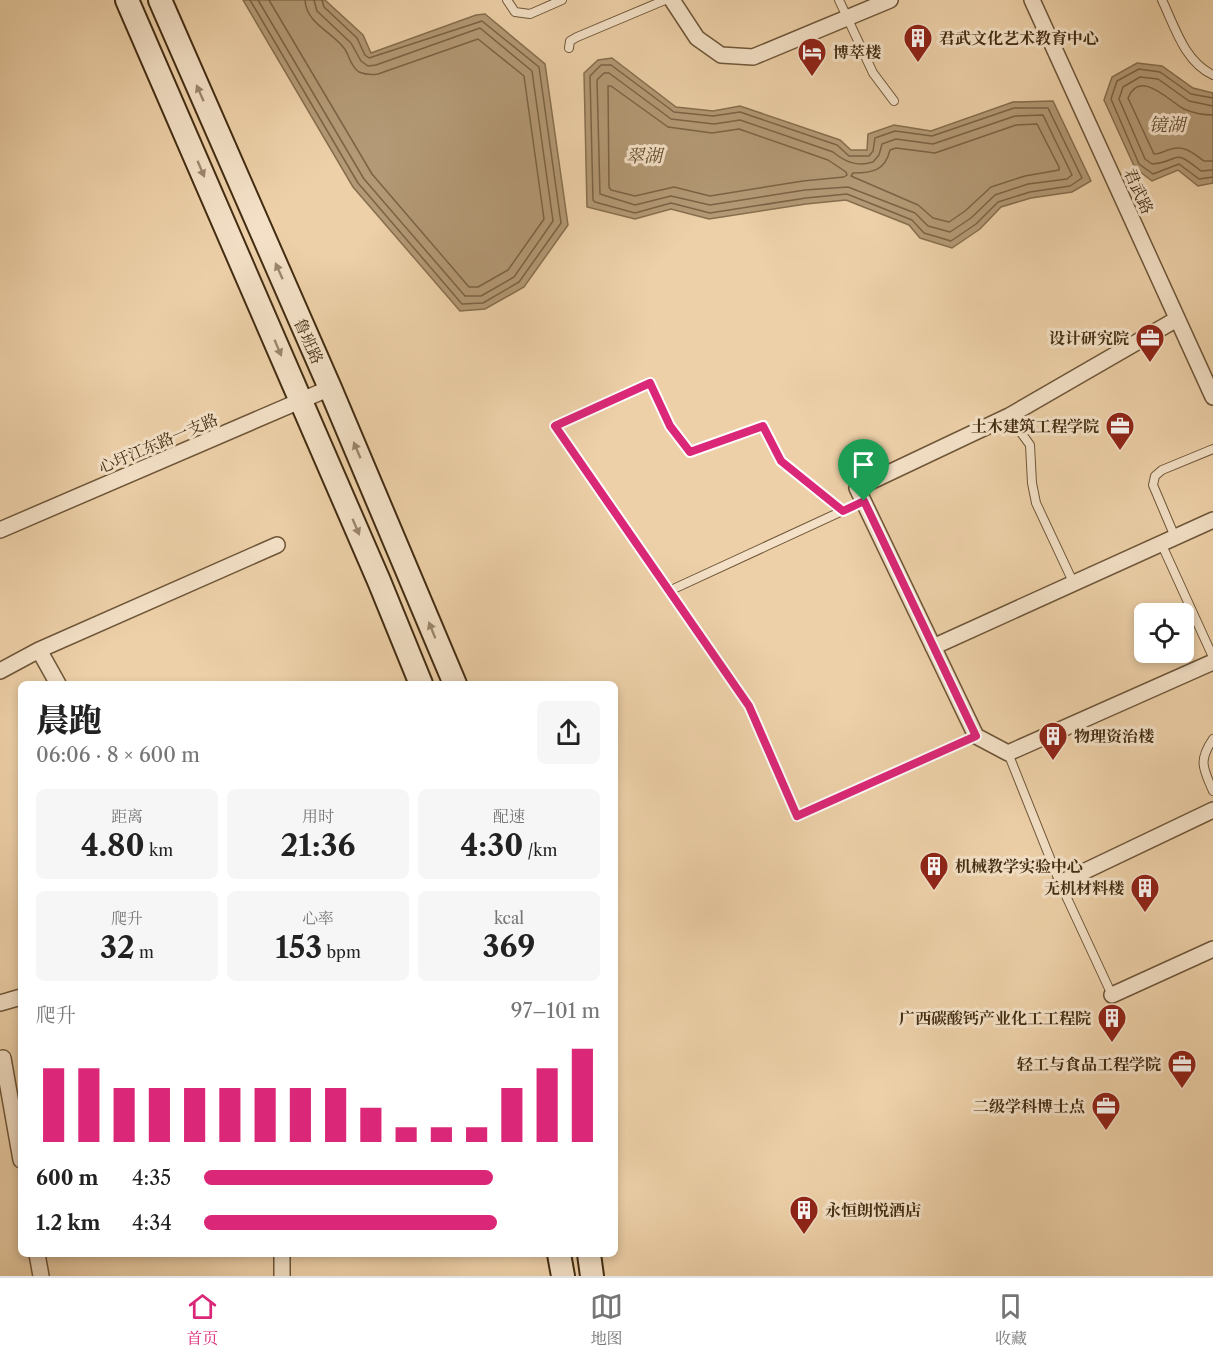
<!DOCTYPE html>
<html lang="zh">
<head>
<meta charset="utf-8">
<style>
  :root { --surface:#fff; --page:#f6f6f6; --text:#222; --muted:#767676; --line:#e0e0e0; --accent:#db2777 }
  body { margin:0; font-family:"Libre Caslon Text","Noto Serif SC",serif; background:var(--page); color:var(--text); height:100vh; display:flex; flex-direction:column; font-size:22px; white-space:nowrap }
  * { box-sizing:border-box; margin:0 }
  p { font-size:20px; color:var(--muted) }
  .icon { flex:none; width:33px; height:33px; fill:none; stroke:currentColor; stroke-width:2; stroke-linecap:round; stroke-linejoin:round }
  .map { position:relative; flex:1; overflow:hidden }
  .sheet { position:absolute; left:18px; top:681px; width:600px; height:576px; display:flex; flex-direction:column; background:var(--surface); border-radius:9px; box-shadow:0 3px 9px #0003 }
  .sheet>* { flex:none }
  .controls { position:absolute; left:1134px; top:603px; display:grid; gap:12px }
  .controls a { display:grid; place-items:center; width:60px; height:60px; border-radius:9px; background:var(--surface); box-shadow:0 3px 9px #0003; font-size:30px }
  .pin { position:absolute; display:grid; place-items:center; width:51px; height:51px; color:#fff; margin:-62px -26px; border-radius:50% 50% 50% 0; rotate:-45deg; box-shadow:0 0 6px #0007 }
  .pin .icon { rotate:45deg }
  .round { display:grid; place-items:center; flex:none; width:63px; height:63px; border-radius:9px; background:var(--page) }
  .overview { display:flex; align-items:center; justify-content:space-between; height:102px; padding:0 18px }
  h1 { font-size:33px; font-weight:800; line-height:45px }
  .stats { display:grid; grid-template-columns:repeat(3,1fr); gap:9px; height:102px; padding:6px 18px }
  .stats div { display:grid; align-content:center; border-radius:9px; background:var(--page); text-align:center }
  .stats b { font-size:30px; font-weight:800 }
  .stats small { font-size:16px; font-weight:400 }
  .stats p { font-size:16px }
  .chart { height:168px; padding:12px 18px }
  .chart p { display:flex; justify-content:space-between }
  .chart svg { width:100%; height:108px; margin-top:6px; stroke:var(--accent); stroke-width:6 }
  ul { padding:0 18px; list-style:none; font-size:20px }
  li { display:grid; grid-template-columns:96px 72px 1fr; align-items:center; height:45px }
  li i { height:15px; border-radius:8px; background:var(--accent) }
  .dock { display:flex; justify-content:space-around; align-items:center; height:84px; border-top:2px solid var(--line); background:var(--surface); font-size:16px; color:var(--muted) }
  .dock a { display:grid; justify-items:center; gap:3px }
  .dock .on { color:var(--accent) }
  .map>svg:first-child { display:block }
  .water { fill:#b39975; stroke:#866e4d; stroke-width:1.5 }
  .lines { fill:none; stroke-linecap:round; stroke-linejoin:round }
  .shore { stroke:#7b6344; stroke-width:1.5 }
  .lane-casing { stroke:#6e5638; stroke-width:10 }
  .street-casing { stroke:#6e5638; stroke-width:18 }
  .secondary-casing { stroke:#432d12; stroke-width:26 }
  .lane { stroke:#f3e0c6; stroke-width:8 }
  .street { stroke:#f3e0c6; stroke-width:15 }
  .secondary { stroke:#f3e0c6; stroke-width:22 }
  .oneway { fill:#9b866c }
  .route-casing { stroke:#fff; stroke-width:12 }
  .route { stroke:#db2777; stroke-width:8 }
  .labels { text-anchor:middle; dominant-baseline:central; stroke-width:6; stroke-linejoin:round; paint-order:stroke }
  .poi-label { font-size:16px; font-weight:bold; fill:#432d12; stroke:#f3e0c6; text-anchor:end }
  .street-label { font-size:16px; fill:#432d12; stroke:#f3e0c6 }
  .water-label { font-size:18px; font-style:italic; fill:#5f482b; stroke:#f3e0c6 }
</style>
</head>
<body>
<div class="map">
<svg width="1213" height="1276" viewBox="0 0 1213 1276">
  <rect width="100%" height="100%" fill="#edd0a8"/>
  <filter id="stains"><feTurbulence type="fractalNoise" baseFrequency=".00333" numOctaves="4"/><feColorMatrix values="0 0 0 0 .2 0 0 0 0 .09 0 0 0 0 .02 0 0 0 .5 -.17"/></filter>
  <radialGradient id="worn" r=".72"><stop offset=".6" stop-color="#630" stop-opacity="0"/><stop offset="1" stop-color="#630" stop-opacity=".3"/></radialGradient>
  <path class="water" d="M 243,0 L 325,0 L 363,35 L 371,53 L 476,15 L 485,14 L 545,64 L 568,225 L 524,287 L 485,309 L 460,311 L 353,187 Z
    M 612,58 L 676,107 L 713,111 L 740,106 L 840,140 L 851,150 L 867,150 L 868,134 L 894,125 L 931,131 L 1013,102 L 1053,101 L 1091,181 L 1072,192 L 1031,198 L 1001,207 L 980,229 L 952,248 L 920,238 L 909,225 L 846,200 L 806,204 L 709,219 L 671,209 L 635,219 L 587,207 L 584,73 L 598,60 Z
    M 1137,63 L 1162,66 L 1193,88 L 1213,93 L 1213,183 L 1198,186 L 1178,170 L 1152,181 L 1135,168 L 1104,100 L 1112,77 Z"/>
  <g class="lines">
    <path class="shore" d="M 250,0 L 358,183 L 462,304 L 483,303 L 519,282 L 561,223 L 539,67 L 482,21 L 369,58 L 365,55 L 357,38 L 324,7 L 322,0
      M 258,0 L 364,179 L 465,296 L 481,296 L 514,277 L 553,221 L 532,71 L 480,28 L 376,65 L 368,66 L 361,61 L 351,43 L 317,11 L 314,0
      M 269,0 L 372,174 L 469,287 L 478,287 L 508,270 L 544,219 L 524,76 L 478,39 L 378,74 C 372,75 366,75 359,72 C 350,66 350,56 344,48 C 331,31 306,23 305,0
      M 601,65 L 611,65 L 674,112 L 713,116 L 740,112 L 837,145 L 849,156 L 869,156 L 873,151 L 875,138 L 895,131 L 932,136 L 1014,108 L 1048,108 L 1082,178 L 1070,186 L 1030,192 L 998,202 L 976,224 L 951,241 L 924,233 L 912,220 L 847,194 L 806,198 L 710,213 L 671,203 L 635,213 L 595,202 L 593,200 L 590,76 Z
      M 604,73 L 609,73 L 671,119 L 714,124 L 740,120 L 833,152 C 845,162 857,167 873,162 L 879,155 L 882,144 L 896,139 L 933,144 L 1015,116 L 1043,115 L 1072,175 L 1067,179 L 1028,184 L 995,195 L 971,218 L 950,232 L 928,226 L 915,213 L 848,187 L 805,190 L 710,205 L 671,196 L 635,205 L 600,194 L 597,80 Z
      M 608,86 L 611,86 L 668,127 L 712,133 L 739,129 L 828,160 L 846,172 L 847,175 L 844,177 L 803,181 L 710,196 L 674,187 L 635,196 L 611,190 L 609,187 Z
      M 1213,98 L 1191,94 L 1160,72 L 1139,69 L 1117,81 L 1111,99 L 1139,164 L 1153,174 L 1179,164 L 1199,179 L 1213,177
      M 1213,106 L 1189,101 L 1158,79 L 1140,77 L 1123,87 L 1119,99 L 1145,159 L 1152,164 C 1182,162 1170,146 1201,171 L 1213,170
      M 1213,115 C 1204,115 1193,113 1184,109 C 1170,102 1140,68 1128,98 L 1154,154 C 1159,154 1163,152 1168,150 C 1183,144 1192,152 1204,161 L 1213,161
      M 1037,124 L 1059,167 L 1059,170 L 1025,176 L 991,187 L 965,211 L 949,222 L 933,218 L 918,205 L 851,176 L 853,173 C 872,173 885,171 890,150 L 896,148 L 935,153 L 1016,125 Z"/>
    <g class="lane-casing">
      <path id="lane" d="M 507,0 L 515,12 L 530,14 L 562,0
        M 839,0 L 873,73 L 894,101
        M 1162,0 C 1175,27 1184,61 1213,75
        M 569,48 L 570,41 L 577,37 L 665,0
        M 1009,416 L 1030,445 L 1032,483 L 1036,503 L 1074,584
        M 843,511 L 781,461 L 763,426 L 690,452 L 670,426 L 650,383 L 555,426 L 749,706 L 797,816 L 976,736
        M 1175,537 L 1153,485 L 1155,476 L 1162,470 L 1213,449
        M 1161,543 L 1213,657
        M 669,591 L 864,501
        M 1213,739 C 1198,761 1203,768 1213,791
        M 1008,753 L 1060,883 L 1112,995"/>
    </g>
    <g class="street-casing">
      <path id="street" d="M 672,0 L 697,38 L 721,55 L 753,57 L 890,0
        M 1032,0 L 1213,397
        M 1177,319 L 1009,416 L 857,488 L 976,736 L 1008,753 L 1213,662
        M 0,530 L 330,388
        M 933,647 L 1213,520
        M 39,650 L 58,684
        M 0,671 L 39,650 L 277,545
        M 1060,883 L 1213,810
        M 1112,995 L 1213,949
        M 0,1003 L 21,997
        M 3,1058 L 21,1160
        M 37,1254 L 41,1276
        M 282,1254 L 282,1276"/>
    </g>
    <g class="secondary-casing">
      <path id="secondary" d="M 127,0 L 379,581 L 421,684
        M 160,0 L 330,388 L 455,684
        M 559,1254 L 563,1276
        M 589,1254 L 592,1276"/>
    </g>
    <use href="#lane" class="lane"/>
    <use href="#street" class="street"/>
    <use href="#secondary" class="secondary"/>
  </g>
  <defs><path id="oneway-solid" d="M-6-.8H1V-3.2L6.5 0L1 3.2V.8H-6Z" transform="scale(1.5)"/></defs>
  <g class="oneway">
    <use href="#oneway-solid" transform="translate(200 93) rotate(-114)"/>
    <use href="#oneway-solid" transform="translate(201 169) rotate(67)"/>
    <use href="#oneway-solid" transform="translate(279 271) rotate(-114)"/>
    <use href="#oneway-solid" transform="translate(278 348) rotate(67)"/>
    <use href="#oneway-solid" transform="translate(357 450) rotate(-113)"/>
    <use href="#oneway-solid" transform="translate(356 527) rotate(67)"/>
    <use href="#oneway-solid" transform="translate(432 630) rotate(-112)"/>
  </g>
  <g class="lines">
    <g class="route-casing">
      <path id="route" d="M 650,383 L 670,426 L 690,452 L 763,426 L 781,461 L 843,511 L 864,501 L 976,736 L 797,816 L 749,706 L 555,426 Z"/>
    </g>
    <use href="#route" class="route"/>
  </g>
  <defs>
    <g id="building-pin" transform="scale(1.5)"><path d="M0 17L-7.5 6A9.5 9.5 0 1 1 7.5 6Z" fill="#8f2418" stroke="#f3e0c6"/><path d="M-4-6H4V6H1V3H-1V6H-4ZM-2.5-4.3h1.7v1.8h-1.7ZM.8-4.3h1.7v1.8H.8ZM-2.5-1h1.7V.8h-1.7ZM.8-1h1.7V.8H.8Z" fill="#fff"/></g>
    <g id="hotel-pin" transform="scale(1.5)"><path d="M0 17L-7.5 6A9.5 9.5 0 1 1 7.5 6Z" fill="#8f2418" stroke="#f3e0c6"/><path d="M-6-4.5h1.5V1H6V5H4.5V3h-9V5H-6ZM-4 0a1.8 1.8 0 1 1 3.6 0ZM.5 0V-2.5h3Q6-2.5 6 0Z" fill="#fff"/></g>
    <g id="office-pin" transform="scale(1.5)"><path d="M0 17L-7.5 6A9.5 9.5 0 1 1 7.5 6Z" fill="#8f2418" stroke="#f3e0c6"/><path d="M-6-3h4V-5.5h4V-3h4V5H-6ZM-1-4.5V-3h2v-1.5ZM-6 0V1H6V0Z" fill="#fff"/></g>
  </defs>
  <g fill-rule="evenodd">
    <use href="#building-pin" x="918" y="38"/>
    <use href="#hotel-pin" x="812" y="52"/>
    <use href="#office-pin" x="1150" y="338"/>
    <use href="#office-pin" x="1120" y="426"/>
    <use href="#building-pin" x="1053" y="736"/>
    <use href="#building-pin" x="934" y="866"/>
    <use href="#building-pin" x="1145" y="888"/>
    <use href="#building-pin" x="1112" y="1018"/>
    <use href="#office-pin" x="1182" y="1064"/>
    <use href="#office-pin" x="1106" y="1106"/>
    <use href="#building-pin" x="804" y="1210"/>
  </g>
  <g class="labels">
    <g class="poi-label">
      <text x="939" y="38" text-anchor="start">君武文化艺术教育中心</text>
      <text x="833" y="52" text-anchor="start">博萃楼</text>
      <text x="1129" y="338">设计研究院</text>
      <text x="1099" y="426">土木建筑工程学院</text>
      <text x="1074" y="736" text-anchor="start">物理资治楼</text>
      <text x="955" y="866" text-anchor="start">机械教学实验中心</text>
      <text x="1124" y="888">无机材料楼</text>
      <text x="1091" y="1018">广西碳酸钙产业化工工程院</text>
      <text x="1161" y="1064">轻工与食品工程学院</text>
      <text x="1085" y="1106">二级学科博士点</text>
      <text x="825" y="1210" text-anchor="start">永恒朗悦酒店</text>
    </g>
    <g class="street-label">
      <text transform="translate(1139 191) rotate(66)">君武路</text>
      <text transform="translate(309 341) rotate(66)">鲁班路</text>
      <text transform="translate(158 443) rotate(-23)">心圩江东路一支路</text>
    </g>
    <g class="water-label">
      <text x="1167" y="125">镜湖</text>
      <text x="644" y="156">翠湖</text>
    </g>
  </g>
  <rect width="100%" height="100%" filter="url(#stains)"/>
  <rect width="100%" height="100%" fill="url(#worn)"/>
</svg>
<div class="controls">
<a><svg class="icon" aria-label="locate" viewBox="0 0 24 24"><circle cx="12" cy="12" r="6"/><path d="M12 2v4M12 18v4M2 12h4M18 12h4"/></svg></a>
</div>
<div class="pin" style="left:864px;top:501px;background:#1e9e55"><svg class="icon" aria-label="arrive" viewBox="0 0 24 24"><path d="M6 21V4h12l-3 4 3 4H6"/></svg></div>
<section class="sheet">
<div class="overview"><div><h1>晨跑</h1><p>06:06 · 8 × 600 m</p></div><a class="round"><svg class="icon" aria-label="share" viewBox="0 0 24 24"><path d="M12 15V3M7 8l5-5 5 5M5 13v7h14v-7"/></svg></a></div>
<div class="stats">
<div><p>距离</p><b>4.80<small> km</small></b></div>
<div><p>用时</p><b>21:36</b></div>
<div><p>配速</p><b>4:30<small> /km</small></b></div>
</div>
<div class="stats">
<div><p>爬升</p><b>32<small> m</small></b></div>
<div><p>心率</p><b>153<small> bpm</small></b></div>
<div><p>kcal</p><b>369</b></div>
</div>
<div class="chart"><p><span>爬升</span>97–101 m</p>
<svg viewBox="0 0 160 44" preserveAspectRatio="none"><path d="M5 44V14M15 44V14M25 44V22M35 44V22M45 44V22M55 44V22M65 44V22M75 44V22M85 44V22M95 44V30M105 44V38M115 44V38M125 44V38M135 44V22M145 44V14M155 44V6"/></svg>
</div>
<ul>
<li><b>600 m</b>4:35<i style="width:73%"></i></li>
<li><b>1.2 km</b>4:34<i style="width:74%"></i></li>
</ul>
</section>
</div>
<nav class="dock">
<a class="on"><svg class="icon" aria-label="home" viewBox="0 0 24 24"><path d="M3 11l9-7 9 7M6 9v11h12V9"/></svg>首页</a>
<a><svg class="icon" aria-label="map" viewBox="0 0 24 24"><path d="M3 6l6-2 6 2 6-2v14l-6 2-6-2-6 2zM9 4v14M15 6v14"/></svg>地图</a>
<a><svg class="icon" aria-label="saved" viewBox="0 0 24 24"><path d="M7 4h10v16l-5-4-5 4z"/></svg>收藏</a>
</nav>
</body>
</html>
